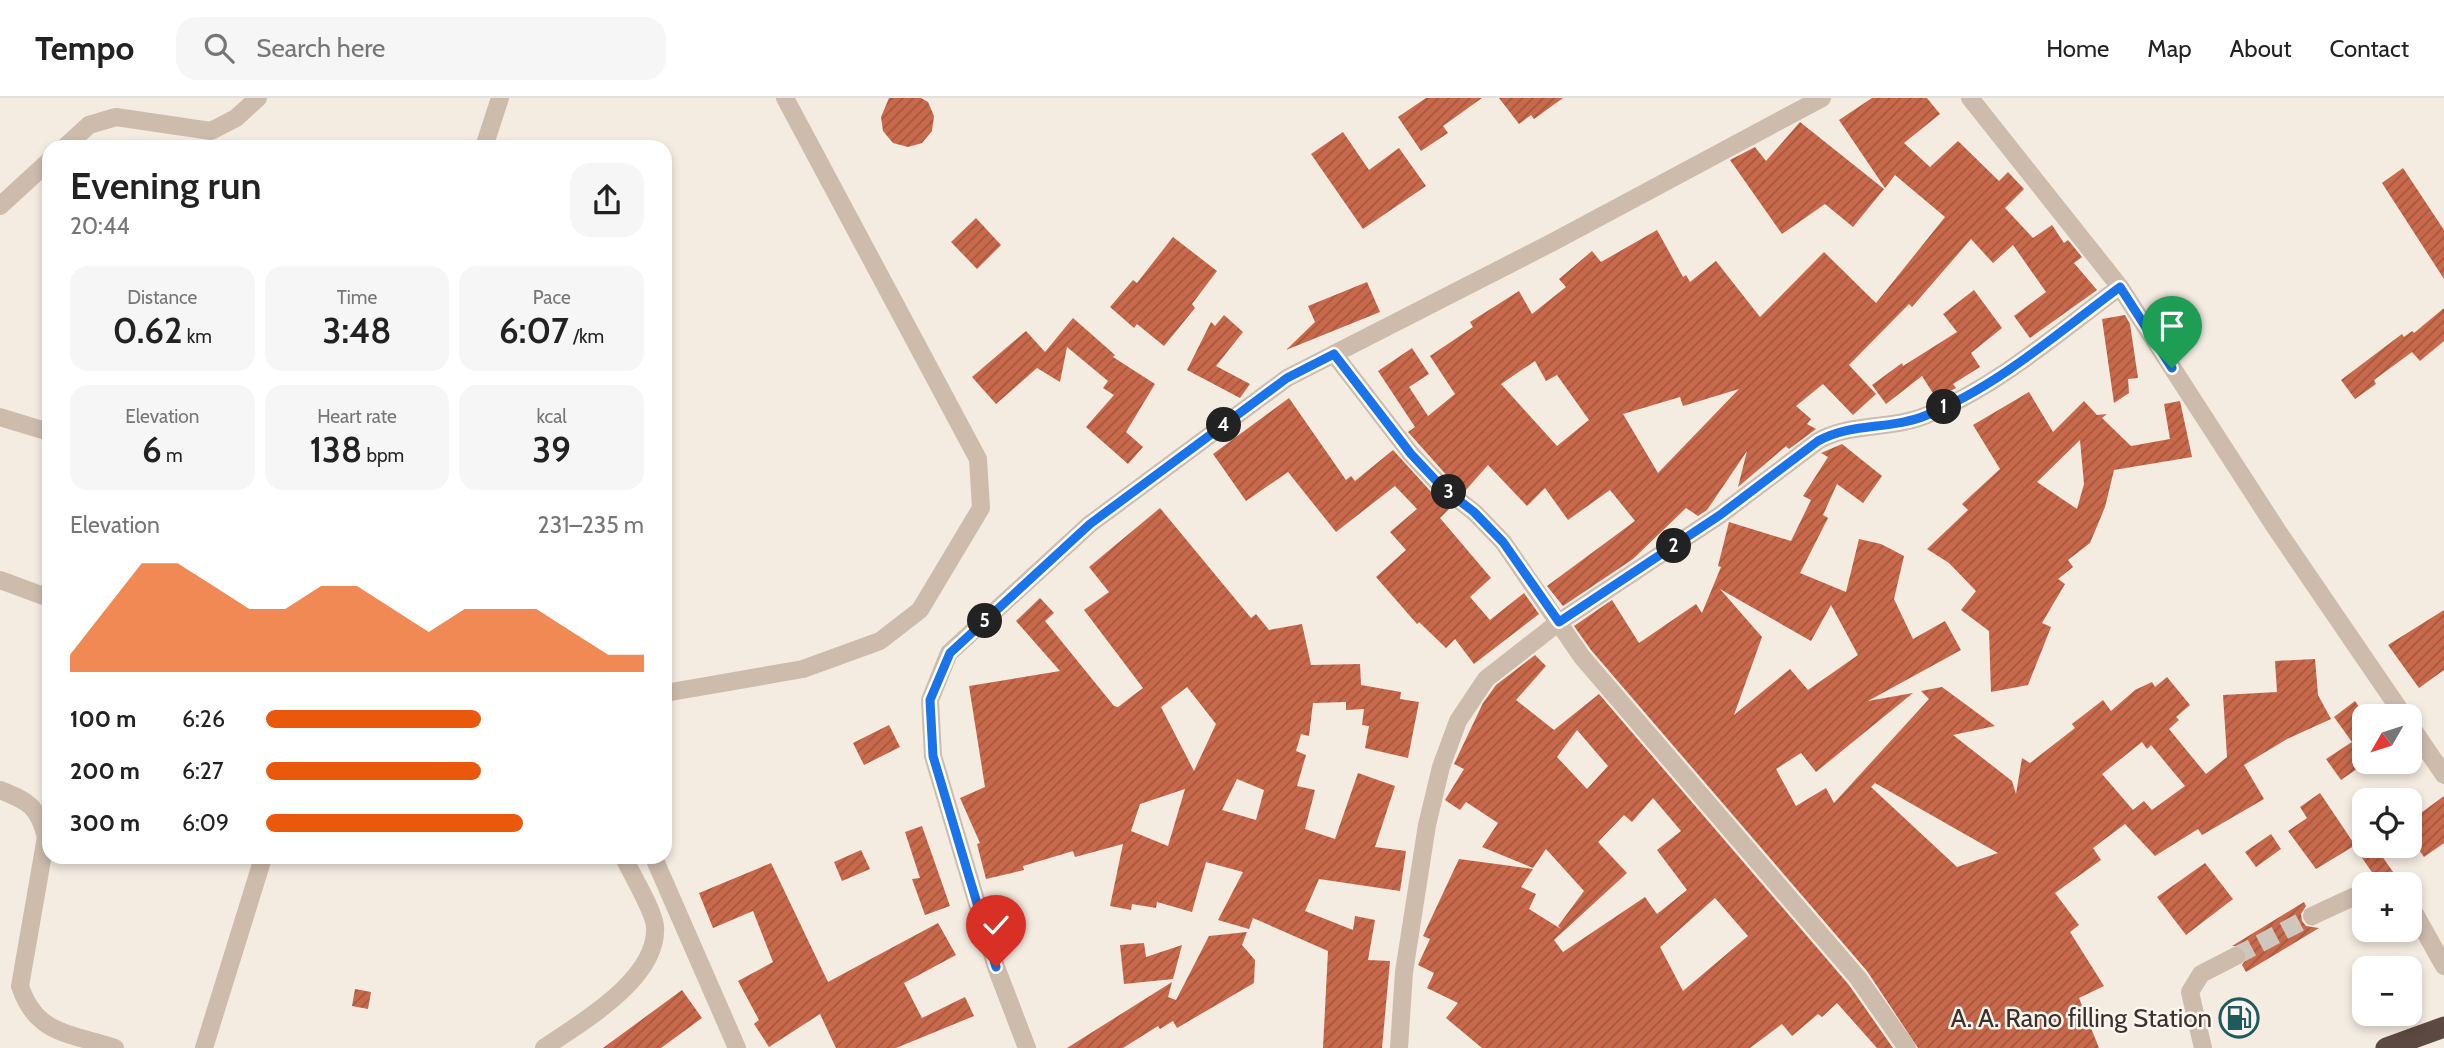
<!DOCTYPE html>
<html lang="en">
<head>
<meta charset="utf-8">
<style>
  :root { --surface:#fff; --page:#f6f6f6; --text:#222; --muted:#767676; --line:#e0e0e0; --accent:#ea580c }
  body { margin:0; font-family:Cabin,sans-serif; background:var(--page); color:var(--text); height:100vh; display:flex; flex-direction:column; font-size:26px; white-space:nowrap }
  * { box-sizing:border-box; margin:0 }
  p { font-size:23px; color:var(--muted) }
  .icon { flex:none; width:38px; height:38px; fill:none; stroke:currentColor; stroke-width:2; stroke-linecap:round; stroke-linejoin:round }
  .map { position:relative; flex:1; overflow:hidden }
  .panel { position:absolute; left:42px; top:42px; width:630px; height:724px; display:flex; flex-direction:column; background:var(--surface); border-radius:21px; box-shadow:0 4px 10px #0003 }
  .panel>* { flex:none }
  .needle { width:46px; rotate:231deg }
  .fabs { position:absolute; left:2352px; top:606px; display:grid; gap:14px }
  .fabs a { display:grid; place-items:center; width:70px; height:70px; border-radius:14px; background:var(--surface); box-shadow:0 4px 10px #0003; font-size:35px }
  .pin { position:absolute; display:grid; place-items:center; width:60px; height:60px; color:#fff; margin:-72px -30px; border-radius:50% 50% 50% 0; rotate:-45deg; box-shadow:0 0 7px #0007 }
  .pin .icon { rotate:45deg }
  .km { position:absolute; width:35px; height:35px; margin:-18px; border-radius:50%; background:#222; color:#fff; font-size:19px; line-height:35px; text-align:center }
  .round { display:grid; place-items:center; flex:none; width:74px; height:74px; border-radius:21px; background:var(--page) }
  .head { display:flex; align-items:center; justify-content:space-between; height:119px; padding:0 28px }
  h1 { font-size:38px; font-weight:600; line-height:52px }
  .figures { display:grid; grid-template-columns:repeat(3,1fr); gap:10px; height:119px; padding:7px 28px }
  .figures div { display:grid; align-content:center; border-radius:18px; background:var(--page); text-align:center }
  .figures b { font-size:35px; font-weight:600 }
  .figures small { font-size:19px; font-weight:400 }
  .figures p { font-size:19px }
  .chart { height:196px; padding:14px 28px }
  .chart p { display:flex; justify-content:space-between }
  .chart svg { width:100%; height:126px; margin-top:7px; fill:var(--accent); opacity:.7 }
  ul { padding:0 28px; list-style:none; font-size:23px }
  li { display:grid; grid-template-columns:112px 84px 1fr; align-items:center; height:52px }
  li i { height:18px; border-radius:9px; background:var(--accent) }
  header { display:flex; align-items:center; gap:42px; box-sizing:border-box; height:98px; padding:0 35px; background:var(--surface); border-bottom:2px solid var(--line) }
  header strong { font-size:33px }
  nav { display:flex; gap:38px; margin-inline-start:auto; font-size:24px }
  .search { width:490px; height:63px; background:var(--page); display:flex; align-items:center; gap:18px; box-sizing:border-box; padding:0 24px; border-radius:21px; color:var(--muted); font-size:26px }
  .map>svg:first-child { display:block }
  .building { fill:url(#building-hatch); fill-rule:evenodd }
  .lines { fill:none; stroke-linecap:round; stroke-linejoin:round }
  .minor-tunnel { stroke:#cfc6bd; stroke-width:18; stroke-dasharray:18 9; stroke-linecap:butt }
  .minor { stroke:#cdbbac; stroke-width:18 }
  .highway { stroke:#5c4a42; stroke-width:21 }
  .route-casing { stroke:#fff; stroke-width:14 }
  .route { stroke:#1a73e8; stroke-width:9 }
  .labels { text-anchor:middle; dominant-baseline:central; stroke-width:5; stroke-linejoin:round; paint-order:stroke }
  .poi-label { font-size:26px; fill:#3b302b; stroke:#fbf5ee; text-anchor:end }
</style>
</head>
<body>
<header>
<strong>Tempo</strong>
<div class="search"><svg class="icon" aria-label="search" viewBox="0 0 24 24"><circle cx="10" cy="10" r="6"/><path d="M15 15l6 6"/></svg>Search here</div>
<nav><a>Home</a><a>Map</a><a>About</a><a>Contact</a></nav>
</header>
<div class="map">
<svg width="2444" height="950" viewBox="0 0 2444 950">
  <defs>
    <pattern id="building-hatch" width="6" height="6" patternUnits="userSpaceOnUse" patternTransform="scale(1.75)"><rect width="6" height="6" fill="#c8694b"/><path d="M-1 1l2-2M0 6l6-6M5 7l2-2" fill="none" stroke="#a4573f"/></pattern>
  </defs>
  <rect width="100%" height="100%" fill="#f4ebe1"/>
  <path class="building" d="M 889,0 L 921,0 L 928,4 L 934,18 L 932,33 L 922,45 L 908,49 L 893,45 L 883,33 L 881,19 Z
    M 1426,0 L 1482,0 L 1443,28 L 1448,35 L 1421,53 L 1398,19 Z
    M 1499,0 L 1563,0 L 1534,21 L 1531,17 L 1519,26 Z
    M 1872,0 L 1927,0 L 1940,16 L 1904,45 L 1930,69 L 1958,43 L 1999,83 L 2008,74 L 2024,91 L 2005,110 L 2033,140 L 2052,127 L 2064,145 L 2068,142 L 2082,159 L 2074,165 L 2097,192 L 2030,240 L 2014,218 L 2046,194 L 2013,147 L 1993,165 L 1971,141 L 1912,209 L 1909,206 L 1849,267 L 1876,296 L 1853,317 L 1823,286 L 1796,308 L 1811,321 L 1807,326 L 1816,331 L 1789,351 L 1786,348 L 1738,389 L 1747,353 L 1707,412 L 1698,418 L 1686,410 L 1633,461 L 1563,508 L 1547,488 L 1635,423 L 1610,392 L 1568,422 L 1545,390 L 1527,408 L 1488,367 L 1465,393 L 1450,381 L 1408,334 L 1415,329 L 1378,273 L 1412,250 L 1429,276 L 1409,289 L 1428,318 L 1455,296 L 1430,258 L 1473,229 L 1470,224 L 1519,193 L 1532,216 L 1566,189 L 1559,181 L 1592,153 L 1601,164 L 1657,132 L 1683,179 L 1686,177 L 1690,184 L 1716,163 L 1760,219 L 1824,154 L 1876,205 L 1945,119 L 1895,77 L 1885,90 L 1839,22 ZM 1535,263 L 1546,283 L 1557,277 L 1589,322 L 1557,348 L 1501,286 ZM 1739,291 L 1658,375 L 1623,316 L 1680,299 L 1683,308 Z
    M 1800,24 L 1884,91 L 1853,129 L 1825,106 L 1782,136 L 1730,62 L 1755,49 L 1766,63 Z
    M 1343,34 L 1369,72 L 1399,50 L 1426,88 L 1363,131 L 1311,56 Z
    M 2403,70 L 2444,132 L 2444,181 L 2382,85 Z
    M 976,120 L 1001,147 L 977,171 L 951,144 Z
    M 1173,139 L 1217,173 L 1192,206 L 1195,210 L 1164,248 L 1137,226 L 1134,230 L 1110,209 L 1133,182 L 1137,185 Z
    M 1367,184 L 1380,214 L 1286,252 L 1315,224 L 1308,208 Z
    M 1974,192 L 2002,230 L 1971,255 L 1980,269 L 1953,286 L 1956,290 L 1936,300 L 1922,278 L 1886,306 L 1872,287 L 1902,265 L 1903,268 L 1957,234 L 1943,216 Z
    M 2444,210 L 2444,243 L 2420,263 L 2412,254 L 2374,282 L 2376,286 L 2355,301 L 2341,282 L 2402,236 L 2404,239 L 2412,233 L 2414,235 Z
    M 1224,217 L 1243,234 L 1216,268 L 1250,286 L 1240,300 L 1187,272 L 1211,224 L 1215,228 Z
    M 2125,217 L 2130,226 L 2138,280 L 2128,281 L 2129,295 L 2114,305 L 2102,221 Z
    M 1073,220 L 1115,257 L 1113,259 L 1155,286 L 1126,334 L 1143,349 L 1128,366 L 1086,329 L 1114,297 L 1103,290 L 1108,283 L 1067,249 L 1060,284 L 1037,270 L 996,306 L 972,279 L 1026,233 L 1045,254 Z
    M 2029,294 L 2053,334 L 2084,303 L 2097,317 L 2107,316 L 2102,320 L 2131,348 L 2170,341 L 2164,306 L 2180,303 L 2192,359 L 2114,372 L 2105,409 L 2090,445 L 2068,462 L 2073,469 L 2058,481 L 2065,486 L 2042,525 L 2051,529 L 2028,587 L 1991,594 L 1989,533 L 1961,512 L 1976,493 L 1949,465 L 1927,451 L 1968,412 L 1962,406 L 2000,371 L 1973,327 ZM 2080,342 L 2084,386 L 2077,411 L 2037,384 Z
    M 1289,300 L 1346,382 L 1351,378 L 1355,383 L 1393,352 L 1434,397 L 1450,410 L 1440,420 L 1491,480 L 1470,499 L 1490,522 L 1524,495 L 1539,516 L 1474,566 L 1455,541 L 1446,550 L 1419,524 L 1417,526 L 1376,479 L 1406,452 L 1390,434 L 1417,411 L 1395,388 L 1336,434 L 1288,374 L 1246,403 L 1213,356 Z
    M 1842,346 L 1882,378 L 1863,405 L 1837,386 L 1823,417 L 1828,420 L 1800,475 L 1846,494 L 1859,441 L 1881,446 L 1904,458 L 1894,501 L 1913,541 L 1945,523 L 1961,552 L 1868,603 L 1913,595 L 1816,674 L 1801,655 L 1776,671 L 1796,708 L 1826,690 L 1834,705 L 1929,601 L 1921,593 L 1942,589 L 1995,628 L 1953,637 L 2012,683 L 2016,696 L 2022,660 L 2030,665 L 2075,630 L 2072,626 L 2103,602 L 2111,613 L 2135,592 L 2152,584 L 2155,589 L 2167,579 L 2190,607 L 2176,619 L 2179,622 L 2169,631 L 2206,676 L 2227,659 L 2223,597 L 2277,594 L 2275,563 L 2315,561 L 2318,597 L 2331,621 L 2287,641 L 2244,667 L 2264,701 L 2202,737 L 2198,731 L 2155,758 L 2125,726 L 2093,750 L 2101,762 L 2055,795 L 2079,827 L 2070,834 L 2104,888 L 2079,900 L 2099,950 L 1918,950 L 1867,873 L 1591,552 L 1574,528 L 1612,502 L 1639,545 L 1696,506 L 1702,515 L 1721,469 L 1718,468 L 1729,424 L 1791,443 L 1811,402 L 1803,398 L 1828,359 L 1821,355 ZM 1720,491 L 1811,543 L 1831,507 L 1858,557 L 1808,592 L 1790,571 L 1734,617 L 1762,539 ZM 2142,644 L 2147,651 L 2151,647 L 2185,688 L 2152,712 L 2144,703 L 2133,712 L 2102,676 ZM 1875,685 L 1998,755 L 1957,769 L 1871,689 Z
    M 1160,410 L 1251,520 L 1256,516 L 1269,532 L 1302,526 L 1311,567 L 1360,566 L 1361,587 L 1401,594 L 1400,601 L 1419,604 L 1408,660 L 1365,650 L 1369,628 L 1362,627 L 1364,611 L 1346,612 L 1346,604 L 1313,605 L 1309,638 L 1301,636 L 1296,653 L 1306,657 L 1297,688 L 1315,692 L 1305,731 L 1335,741 L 1358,675 L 1395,688 L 1375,749 L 1406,753 L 1400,793 L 1319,781 L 1305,813 L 1353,832 L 1355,818 L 1375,822 L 1368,862 L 1390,863 L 1382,950 L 1323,950 L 1328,853 L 1253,820 L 1249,831 L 1218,822 L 1243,774 L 1206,764 L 1192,814 L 1157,804 L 1156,810 L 1132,806 L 1131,812 L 1110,808 L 1123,746 L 1075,759 L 1073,753 L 1023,768 L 1024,772 L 986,781 L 977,746 L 980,745 L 960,700 L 985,689 L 969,588 L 1060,573 L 1016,523 L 1040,500 L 1054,515 L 1045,523 L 1114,608 L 1118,609 L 1143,590 L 1084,512 L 1109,494 L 1089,469 ZM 1187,589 L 1216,626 L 1194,673 L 1161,609 ZM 1237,681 L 1264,692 L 1256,722 L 1222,712 ZM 1185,691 L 1168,748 L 1131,733 L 1140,706 Z
    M 2444,512 L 2444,572 L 2419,590 L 2388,547 Z
    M 1535,557 L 1546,568 L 1516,602 L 1554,632 L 1599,596 L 1849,887 L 1893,950 L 1877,950 L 1837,905 L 1822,919 L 1818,916 L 1792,938 L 1782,926 L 1750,950 L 1482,950 L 1446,920 L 1458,905 L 1427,890 L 1434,875 L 1418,867 L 1430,841 L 1423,838 L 1459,761 L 1533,771 L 1521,789 L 1536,796 L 1529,811 L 1561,831 L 1558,828 L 1584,793 L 1546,751 L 1533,770 L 1482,749 L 1498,725 L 1466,704 L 1460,712 L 1445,702 L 1464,671 L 1454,666 L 1483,605 L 1496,587 ZM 1577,632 L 1608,668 L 1587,691 L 1557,659 ZM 1653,700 L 1681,733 L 1657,752 L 1687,792 L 1657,816 L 1645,799 L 1563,854 L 1554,842 L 1627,775 L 1598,744 L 1624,717 L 1632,724 ZM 1715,800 L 1748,838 L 1683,893 L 1660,849 Z
    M 2355,603 L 2364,616 L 2364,666 L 2341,682 L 2326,661 L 2352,644 L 2334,619 Z
    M 889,627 L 900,649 L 864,667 L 853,645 Z
    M 2320,695 L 2355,747 L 2374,747 L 2396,778 L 2380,786 L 2354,748 L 2316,771 L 2288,733 L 2307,720 L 2300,709 Z
    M 2444,698 L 2444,745 L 2424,759 L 2410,739 L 2410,723 Z
    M 922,728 L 950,808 L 925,817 L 912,781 L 920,780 L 905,734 Z
    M 2271,736 L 2281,751 L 2256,769 L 2245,754 Z
    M 861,752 L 870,771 L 842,783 L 834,764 Z
    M 771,765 L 828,884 L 938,825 L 956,857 L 904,885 L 922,920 L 965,899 L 974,918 L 896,950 L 836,950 L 820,916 L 769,949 L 754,926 L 759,922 L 738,883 L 773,864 L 753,813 L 713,830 L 699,795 Z
    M 2205,765 L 2233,801 L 2186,837 L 2157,799 Z
    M 2304,804 L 2306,808 L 2301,816 L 2302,823 L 2306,828 L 2319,830 L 2246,874 L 2242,867 L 2247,859 L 2246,852 L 2242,848 L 2232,848 Z
    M 1247,834 L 1242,847 L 1255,862 L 1254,885 L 1177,930 L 1173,923 L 1160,931 L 1158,928 L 1123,950 L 1067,950 L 1172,884 L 1168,899 L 1176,902 L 1209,838 Z
    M 1144,845 L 1146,859 L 1182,847 L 1173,881 L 1124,886 L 1120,847 Z
    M 355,891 L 371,894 L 368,911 L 352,908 Z
    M 682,892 L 702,920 L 661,950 L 603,950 Z"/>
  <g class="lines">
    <path class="minor-tunnel" d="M 2236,858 L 2312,818"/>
    <path class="minor" d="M 1970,0 L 2120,189 L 2277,432 L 2404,618
      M 65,49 L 89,27 L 116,19 L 211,33 L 236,20 L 258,0
      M 484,49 L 500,0
      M 0,108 L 49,63
      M 1334,256 L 1411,356 L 1442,389 L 1474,414 L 1503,444 L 1582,559 L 1858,880 L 1907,950
      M 0,319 L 49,334
      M 0,482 L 49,500
      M 665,595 L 803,571 L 880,543 L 920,512 L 981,410 L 978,361 L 785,0
      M 2410,627 L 2444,677
      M 0,692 C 28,703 38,708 46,739 L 20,888 C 36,937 70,935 115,950
      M 654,760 L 737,950
      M 2410,807 L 2444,868
      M 2312,818 L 2364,794
      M 204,950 L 263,760
      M 544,950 C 582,924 659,880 655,828 C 653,811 632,777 624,760
      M 1027,950 L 996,869 L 933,658 L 930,602 L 949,555 L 1090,426 L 1287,280 L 1553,144 L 1822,0
      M 1399,950 L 1404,874 L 1427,727 L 1441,669 L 1458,623 L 1486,581 L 1559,524 L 1720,417 L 1818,343 C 1851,324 1892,332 1927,317 C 1998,288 2059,234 2120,189
      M 2203,950 L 2190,894 L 2201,876 L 2236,858"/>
    <path class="highway" d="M 2386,950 L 2444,929"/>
  </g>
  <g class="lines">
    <g class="route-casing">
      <path id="route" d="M 996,869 L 933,658 L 930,602 L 950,555 L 1090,426 L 1287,280 L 1334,256 L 1411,356 L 1442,389 L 1474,414 L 1503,444 L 1559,524 L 1720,417 L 1818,343 C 1851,324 1892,332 1927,317 C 1998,288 2059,234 2120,189 L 2172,270"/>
    </g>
    <use href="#route" class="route"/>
  </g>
  <defs>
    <g id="fuel-ring" transform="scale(2.0125)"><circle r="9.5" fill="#fbf5ee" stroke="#1f5a5e" stroke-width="1.5"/><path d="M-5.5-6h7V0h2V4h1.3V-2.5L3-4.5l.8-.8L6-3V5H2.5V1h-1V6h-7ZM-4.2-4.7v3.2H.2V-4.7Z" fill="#1f5a5e"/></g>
  </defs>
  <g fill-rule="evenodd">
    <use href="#fuel-ring" x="2239" y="920"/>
  </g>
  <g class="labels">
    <g class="poi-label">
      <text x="2212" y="920">A. A. Rano filling Station</text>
    </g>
  </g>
</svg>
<div class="fabs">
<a><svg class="needle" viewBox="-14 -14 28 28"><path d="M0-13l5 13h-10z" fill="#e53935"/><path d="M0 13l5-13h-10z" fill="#767676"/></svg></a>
<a><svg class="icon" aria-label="locate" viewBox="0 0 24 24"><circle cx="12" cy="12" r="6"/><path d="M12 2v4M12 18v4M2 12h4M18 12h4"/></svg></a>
<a>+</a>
<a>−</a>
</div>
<div class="pin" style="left:2172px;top:270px;background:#1e9e55"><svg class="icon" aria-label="arrive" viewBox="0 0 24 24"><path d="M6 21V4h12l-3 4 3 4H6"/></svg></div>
<div class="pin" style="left:996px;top:869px;background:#d93025"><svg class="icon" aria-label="check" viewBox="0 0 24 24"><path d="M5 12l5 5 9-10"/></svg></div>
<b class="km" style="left:1944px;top:309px">1</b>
<b class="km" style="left:1674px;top:448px">2</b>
<b class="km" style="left:1449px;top:394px">3</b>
<b class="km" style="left:1224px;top:327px">4</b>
<b class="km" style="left:985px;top:523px">5</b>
<section class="panel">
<div class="head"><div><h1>Evening run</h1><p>20:44</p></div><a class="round"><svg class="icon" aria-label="share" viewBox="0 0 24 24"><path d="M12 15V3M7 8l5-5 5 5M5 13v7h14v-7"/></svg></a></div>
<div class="figures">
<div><p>Distance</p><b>0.62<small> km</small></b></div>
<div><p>Time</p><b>3:48</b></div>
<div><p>Pace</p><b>6:07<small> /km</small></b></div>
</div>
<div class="figures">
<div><p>Elevation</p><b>6<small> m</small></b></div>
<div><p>Heart rate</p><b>138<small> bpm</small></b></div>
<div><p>kcal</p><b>39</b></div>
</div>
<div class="chart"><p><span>Elevation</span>231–235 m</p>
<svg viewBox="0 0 160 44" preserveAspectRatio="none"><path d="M0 44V38L10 22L20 6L30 6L40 14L50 22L60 22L70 14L80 14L90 22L100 30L110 22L120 22L130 22L140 30L150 38L160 38V44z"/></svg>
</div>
<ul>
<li><b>100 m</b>6:26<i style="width:57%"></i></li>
<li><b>200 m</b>6:27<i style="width:57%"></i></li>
<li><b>300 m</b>6:09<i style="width:68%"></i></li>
</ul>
</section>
</div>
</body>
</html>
